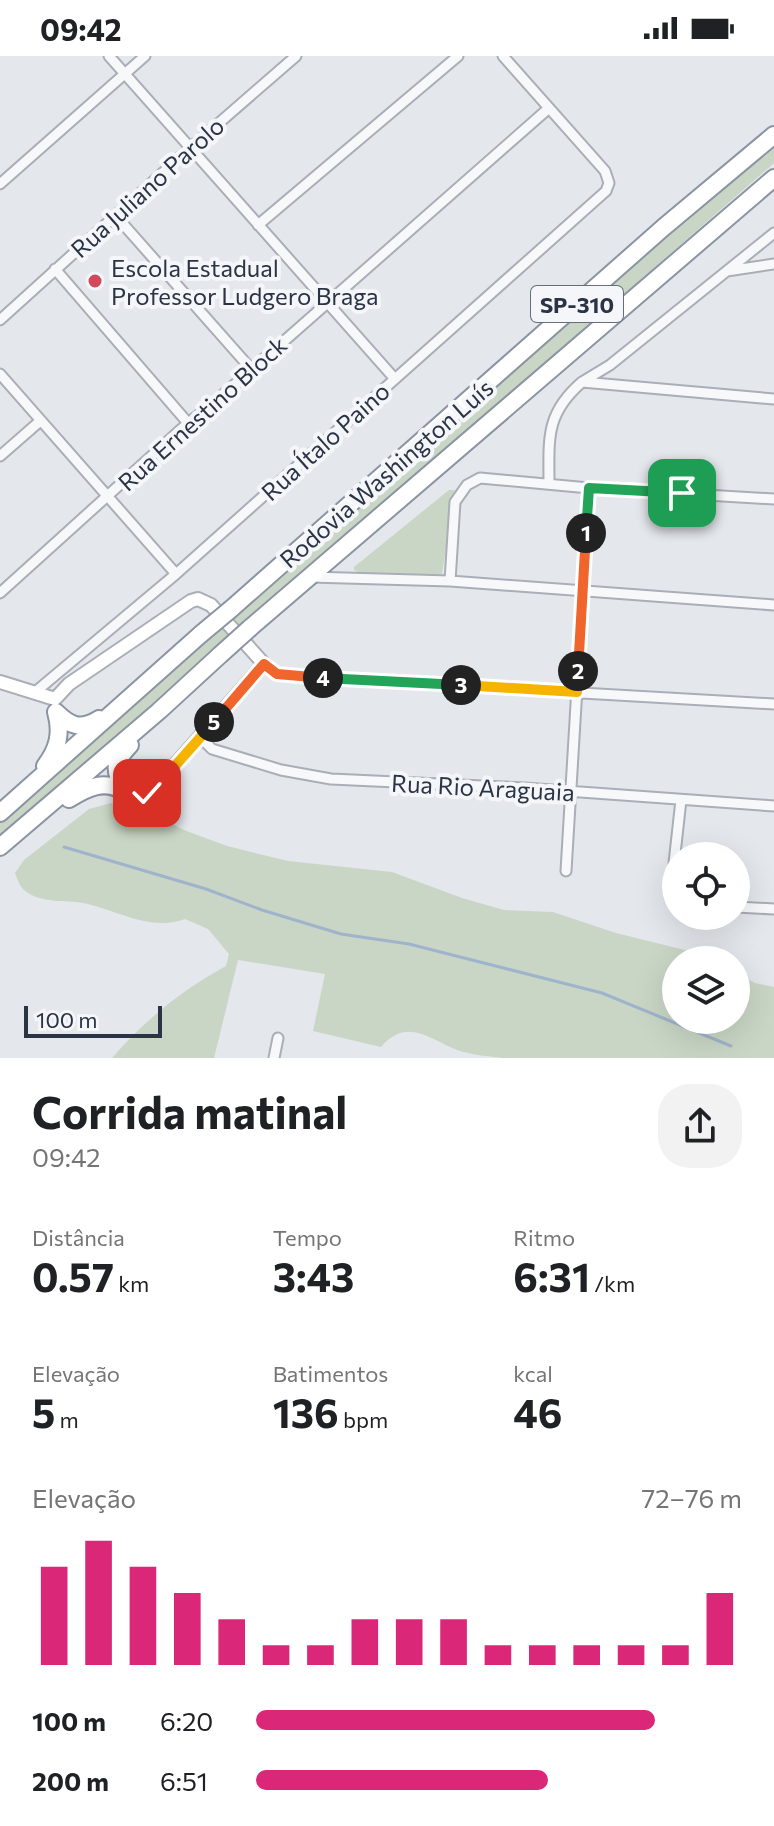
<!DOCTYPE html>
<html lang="pt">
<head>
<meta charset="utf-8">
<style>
  :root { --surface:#fff; --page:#f2f2f2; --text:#202124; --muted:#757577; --accent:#db2777 }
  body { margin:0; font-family:Commissioner,sans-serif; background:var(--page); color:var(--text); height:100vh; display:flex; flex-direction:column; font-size:30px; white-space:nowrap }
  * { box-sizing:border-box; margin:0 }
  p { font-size:26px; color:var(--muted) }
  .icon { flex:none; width:44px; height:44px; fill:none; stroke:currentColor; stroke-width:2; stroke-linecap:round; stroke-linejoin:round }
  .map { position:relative; height:1002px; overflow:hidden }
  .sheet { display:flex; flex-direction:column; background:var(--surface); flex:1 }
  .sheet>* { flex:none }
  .fabs { position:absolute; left:662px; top:786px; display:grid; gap:16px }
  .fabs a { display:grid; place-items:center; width:88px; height:88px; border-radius:50%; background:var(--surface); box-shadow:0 8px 32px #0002; font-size:40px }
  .scale { position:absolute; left:24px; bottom:20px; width:138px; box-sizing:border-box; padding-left:8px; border:4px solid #2b3445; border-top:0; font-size:22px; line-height:28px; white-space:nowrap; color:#2b3445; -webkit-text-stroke:6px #f4f6f9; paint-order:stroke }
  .pin { position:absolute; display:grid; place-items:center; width:68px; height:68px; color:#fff; margin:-34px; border-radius:16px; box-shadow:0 4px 12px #0006 }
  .km { position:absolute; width:40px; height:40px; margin:-20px; border-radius:50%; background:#222; color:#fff; font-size:22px; line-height:40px; text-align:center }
  .round { display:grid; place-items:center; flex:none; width:84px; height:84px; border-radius:32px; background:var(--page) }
  .overview { display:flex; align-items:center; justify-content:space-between; height:136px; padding:0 32px }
  h1 { font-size:44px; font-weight:700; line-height:60px }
  .stats { display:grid; grid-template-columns:repeat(3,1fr); gap:12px; height:136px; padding:8px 32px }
  .stats div { display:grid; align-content:center }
  .stats b { font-size:40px; font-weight:700 }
  .stats small { font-size:22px; font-weight:400 }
  .stats p { font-size:22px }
  .chart { height:224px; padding:16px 32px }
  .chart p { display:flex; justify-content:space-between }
  .chart svg { width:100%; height:144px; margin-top:8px; stroke:var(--accent); stroke-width:6 }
  ul { padding:0 32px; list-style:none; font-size:26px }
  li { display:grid; grid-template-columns:128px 96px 1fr; align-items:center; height:60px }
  li i { height:20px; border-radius:10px; background:var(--accent) }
  .status { display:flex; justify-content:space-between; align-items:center; height:56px; padding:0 40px; background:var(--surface); direction:ltr }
  .status svg { height:22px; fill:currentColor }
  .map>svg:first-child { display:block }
  .green { fill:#c9d6c5 }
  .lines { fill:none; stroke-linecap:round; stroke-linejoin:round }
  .stream { stroke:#9fb4cc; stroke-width:3 }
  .street-casing { stroke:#a9aeb7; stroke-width:13 }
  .secondary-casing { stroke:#a9aeb7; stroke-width:16 }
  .highway-casing { stroke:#8b94a3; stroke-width:20 }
  .street { stroke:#f7f8fa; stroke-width:9 }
  .secondary { stroke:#fff; stroke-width:12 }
  .highway { stroke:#fff; stroke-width:16 }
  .highway-bridge-casing { stroke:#8b94a3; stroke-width:20; stroke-linecap:butt }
  .highway-bridge { stroke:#fff; stroke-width:16 }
  .split-1-casing { stroke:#fff; stroke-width:16 }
  .split-2-casing { stroke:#fff; stroke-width:16 }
  .split-3-casing { stroke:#fff; stroke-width:16 }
  .split-4-casing { stroke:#fff; stroke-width:16 }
  .split-5-casing { stroke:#fff; stroke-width:16 }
  .split-6-casing { stroke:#fff; stroke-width:16 }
  .split-1 { stroke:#22a559; stroke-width:10 }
  .split-2 { stroke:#f0652b; stroke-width:10 }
  .split-3 { stroke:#f5b400; stroke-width:10 }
  .split-4 { stroke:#22a559; stroke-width:10 }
  .split-5 { stroke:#f0652b; stroke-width:10 }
  .split-6 { stroke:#f5b400; stroke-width:10 }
  .poi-dot { fill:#d1495b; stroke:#f4f6f9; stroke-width:3 }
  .labels { text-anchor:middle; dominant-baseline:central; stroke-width:8; stroke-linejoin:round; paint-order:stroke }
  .shield { fill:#f4f6f9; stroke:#676e7b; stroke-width:2 }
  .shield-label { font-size:22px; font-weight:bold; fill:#2b3445 }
  .street-label { font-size:24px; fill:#2b3445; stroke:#f4f6f9 }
  .poi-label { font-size:24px; fill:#2b3445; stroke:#f4f6f9; text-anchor:start }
</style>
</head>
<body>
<div class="status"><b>09:42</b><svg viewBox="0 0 49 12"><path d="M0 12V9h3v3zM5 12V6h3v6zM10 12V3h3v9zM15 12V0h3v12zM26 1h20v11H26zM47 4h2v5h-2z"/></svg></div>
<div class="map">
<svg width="774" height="1002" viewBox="0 0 774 1002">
  <rect width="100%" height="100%" fill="#e4e7ec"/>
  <path class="green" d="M 774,79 L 774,107 L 241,573 L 230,559 Z
    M 449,434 L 455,434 L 442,518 L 366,519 L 354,514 L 354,511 Z
    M 221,568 L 230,580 L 0,784 L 0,764 Z
    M 111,747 L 145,754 L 184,774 L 227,790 L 288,805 L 392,816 L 462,842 L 504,854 L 553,856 L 616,877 L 705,899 L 713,904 L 676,904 L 676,964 L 736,964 L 736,917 L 755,927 L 774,931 L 774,1002 L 502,1002 C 488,1000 471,999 457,994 C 429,983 407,961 381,991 L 313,975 L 325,918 L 238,904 L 214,1002 L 112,1002 C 145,964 182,934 226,910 L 229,898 L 208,873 L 185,863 C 151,876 117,854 83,847 C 65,844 44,847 28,837 C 20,832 18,825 15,817 L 24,804 L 89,753 Z"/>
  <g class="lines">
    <path class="stream" d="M 64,791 L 206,833 L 262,854 L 341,878 L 409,888 L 602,937 L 731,990"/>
    <g class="street-casing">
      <path id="street" d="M 109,0 L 395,323
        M 0,128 L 145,0
        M 116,160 L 252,314
        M 258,169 L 458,0
        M 55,213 L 188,367
        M 727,215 L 774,208
        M 0,264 L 189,93 L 296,0
        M 0,318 L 176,518
        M 582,326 L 610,309 L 774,177
        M 0,400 L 39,366
        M 549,428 C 549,383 545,358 582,326 L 774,343
        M 310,521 L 450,525 L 774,549
        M 450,525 L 455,446 L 467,429 L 480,422 L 589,432 L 774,443
        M 0,537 L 188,367 L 208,352 L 549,52
        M 264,608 L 277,618 L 305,621 L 774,648
        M 34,637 L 176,518 L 606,135 L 609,127 L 605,115 L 503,0
        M 200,681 L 212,693 L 281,714 L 331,723 L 525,732 L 774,750
        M 566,815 L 589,432
        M 676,833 L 674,807 L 681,744
        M 736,851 L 774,853
        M 274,1002 L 278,982"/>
    </g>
    <g class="secondary-casing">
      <path id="secondary" d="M 0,626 L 55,643
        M 55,643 L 69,628 L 191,545 L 198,543 L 211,549 L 264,608 L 153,734 L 138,739 L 125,736"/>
    </g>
    <g class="highway-casing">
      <path id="highway" d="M 231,553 L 664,171 L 774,79
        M 250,572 L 774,122
        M 56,656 C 71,671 81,674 99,663
        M 45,710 C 58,693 62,677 56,656
        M 125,736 C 114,713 112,708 130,689
        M 69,743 C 88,731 105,723 125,736
        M 0,757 L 201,578
        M 0,791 L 159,655 L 220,599"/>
    </g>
    <use href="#street" class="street"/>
    <use href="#secondary" class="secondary"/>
    <use href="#highway" class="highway"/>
    <g class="highway-bridge-casing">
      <path id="highway-bridge" d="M 201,578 L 231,553
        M 220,599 L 250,572"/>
    </g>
    <use href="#highway-bridge" class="highway-bridge"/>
  </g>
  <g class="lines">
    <g class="split-1-casing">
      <path id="split-1" d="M 586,477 L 589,432 L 682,437"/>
    </g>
    <g class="split-2-casing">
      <path id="split-2" d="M 578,615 L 586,477"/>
    </g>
    <g class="split-3-casing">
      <path id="split-3" d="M 461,629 L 577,636 L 578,615"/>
    </g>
    <g class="split-4-casing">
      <path id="split-4" d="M 323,622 L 461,629"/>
    </g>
    <g class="split-5-casing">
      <path id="split-5" d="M 214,666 L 264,608 L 277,618 L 323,622"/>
    </g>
    <g class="split-6-casing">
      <path id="split-6" d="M 147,737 L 158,729 L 214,666"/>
    </g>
    <use href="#split-1" class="split-1"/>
    <use href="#split-2" class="split-2"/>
    <use href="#split-3" class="split-3"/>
    <use href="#split-4" class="split-4"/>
    <use href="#split-5" class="split-5"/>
    <use href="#split-6" class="split-6"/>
  </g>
  <circle class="poi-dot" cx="95" cy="225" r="8"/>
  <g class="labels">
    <rect class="shield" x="531" y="230" width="92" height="36" rx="6"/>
    <g class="shield-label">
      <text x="577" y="248">SP-310</text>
    </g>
    <g class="street-label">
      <text transform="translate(147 131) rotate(-42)">Rua Juliano Parolo</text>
      <text transform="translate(202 357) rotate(-42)">Rua Ernestino Block</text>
      <text transform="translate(325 385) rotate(-42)">Rua Ítalo Paino</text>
      <text transform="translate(386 417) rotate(-41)">Rodovia Washington Luís</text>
      <text transform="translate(483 731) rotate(3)">Rua Rio Araguaia</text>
    </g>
    <g class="poi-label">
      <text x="111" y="211">Escola Estadual<tspan x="111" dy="28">Professor Ludgero Braga</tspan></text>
    </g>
  </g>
</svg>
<div class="fabs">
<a><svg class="icon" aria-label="locate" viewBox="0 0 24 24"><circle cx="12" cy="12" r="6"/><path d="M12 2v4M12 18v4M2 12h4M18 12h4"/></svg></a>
<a><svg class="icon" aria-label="layers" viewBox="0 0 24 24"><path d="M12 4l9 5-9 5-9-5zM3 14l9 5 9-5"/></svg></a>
</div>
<div class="scale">100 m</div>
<div class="pin" style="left:682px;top:437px;background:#1e9e55"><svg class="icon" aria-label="arrive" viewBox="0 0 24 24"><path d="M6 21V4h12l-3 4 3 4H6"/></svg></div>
<div class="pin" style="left:147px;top:737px;background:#d93025"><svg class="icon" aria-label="check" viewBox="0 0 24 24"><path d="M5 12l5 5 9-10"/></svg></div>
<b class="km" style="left:586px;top:477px">1</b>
<b class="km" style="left:578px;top:615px">2</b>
<b class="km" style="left:461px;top:629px">3</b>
<b class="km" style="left:323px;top:622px">4</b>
<b class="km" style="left:214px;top:666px">5</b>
</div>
<section class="sheet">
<div class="overview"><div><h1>Corrida matinal</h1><p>09:42</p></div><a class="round"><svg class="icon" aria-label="share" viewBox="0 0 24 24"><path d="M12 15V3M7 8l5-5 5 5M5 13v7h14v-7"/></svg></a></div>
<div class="stats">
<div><p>Distância</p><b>0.57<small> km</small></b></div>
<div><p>Tempo</p><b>3:43</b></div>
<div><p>Ritmo</p><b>6:31<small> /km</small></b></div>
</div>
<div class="stats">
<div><p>Elevação</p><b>5<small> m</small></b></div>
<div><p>Batimentos</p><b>136<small> bpm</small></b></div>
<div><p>kcal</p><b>46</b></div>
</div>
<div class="chart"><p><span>Elevação</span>72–76 m</p>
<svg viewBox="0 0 160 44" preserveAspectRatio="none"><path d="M5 44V14M15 44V6M25 44V14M35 44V22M45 44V30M55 44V38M65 44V38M75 44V30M85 44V30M95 44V30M105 44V38M115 44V38M125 44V38M135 44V38M145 44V38M155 44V22"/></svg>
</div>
<ul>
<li><b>100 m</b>6:20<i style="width:82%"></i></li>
<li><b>200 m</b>6:51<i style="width:60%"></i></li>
</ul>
</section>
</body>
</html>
